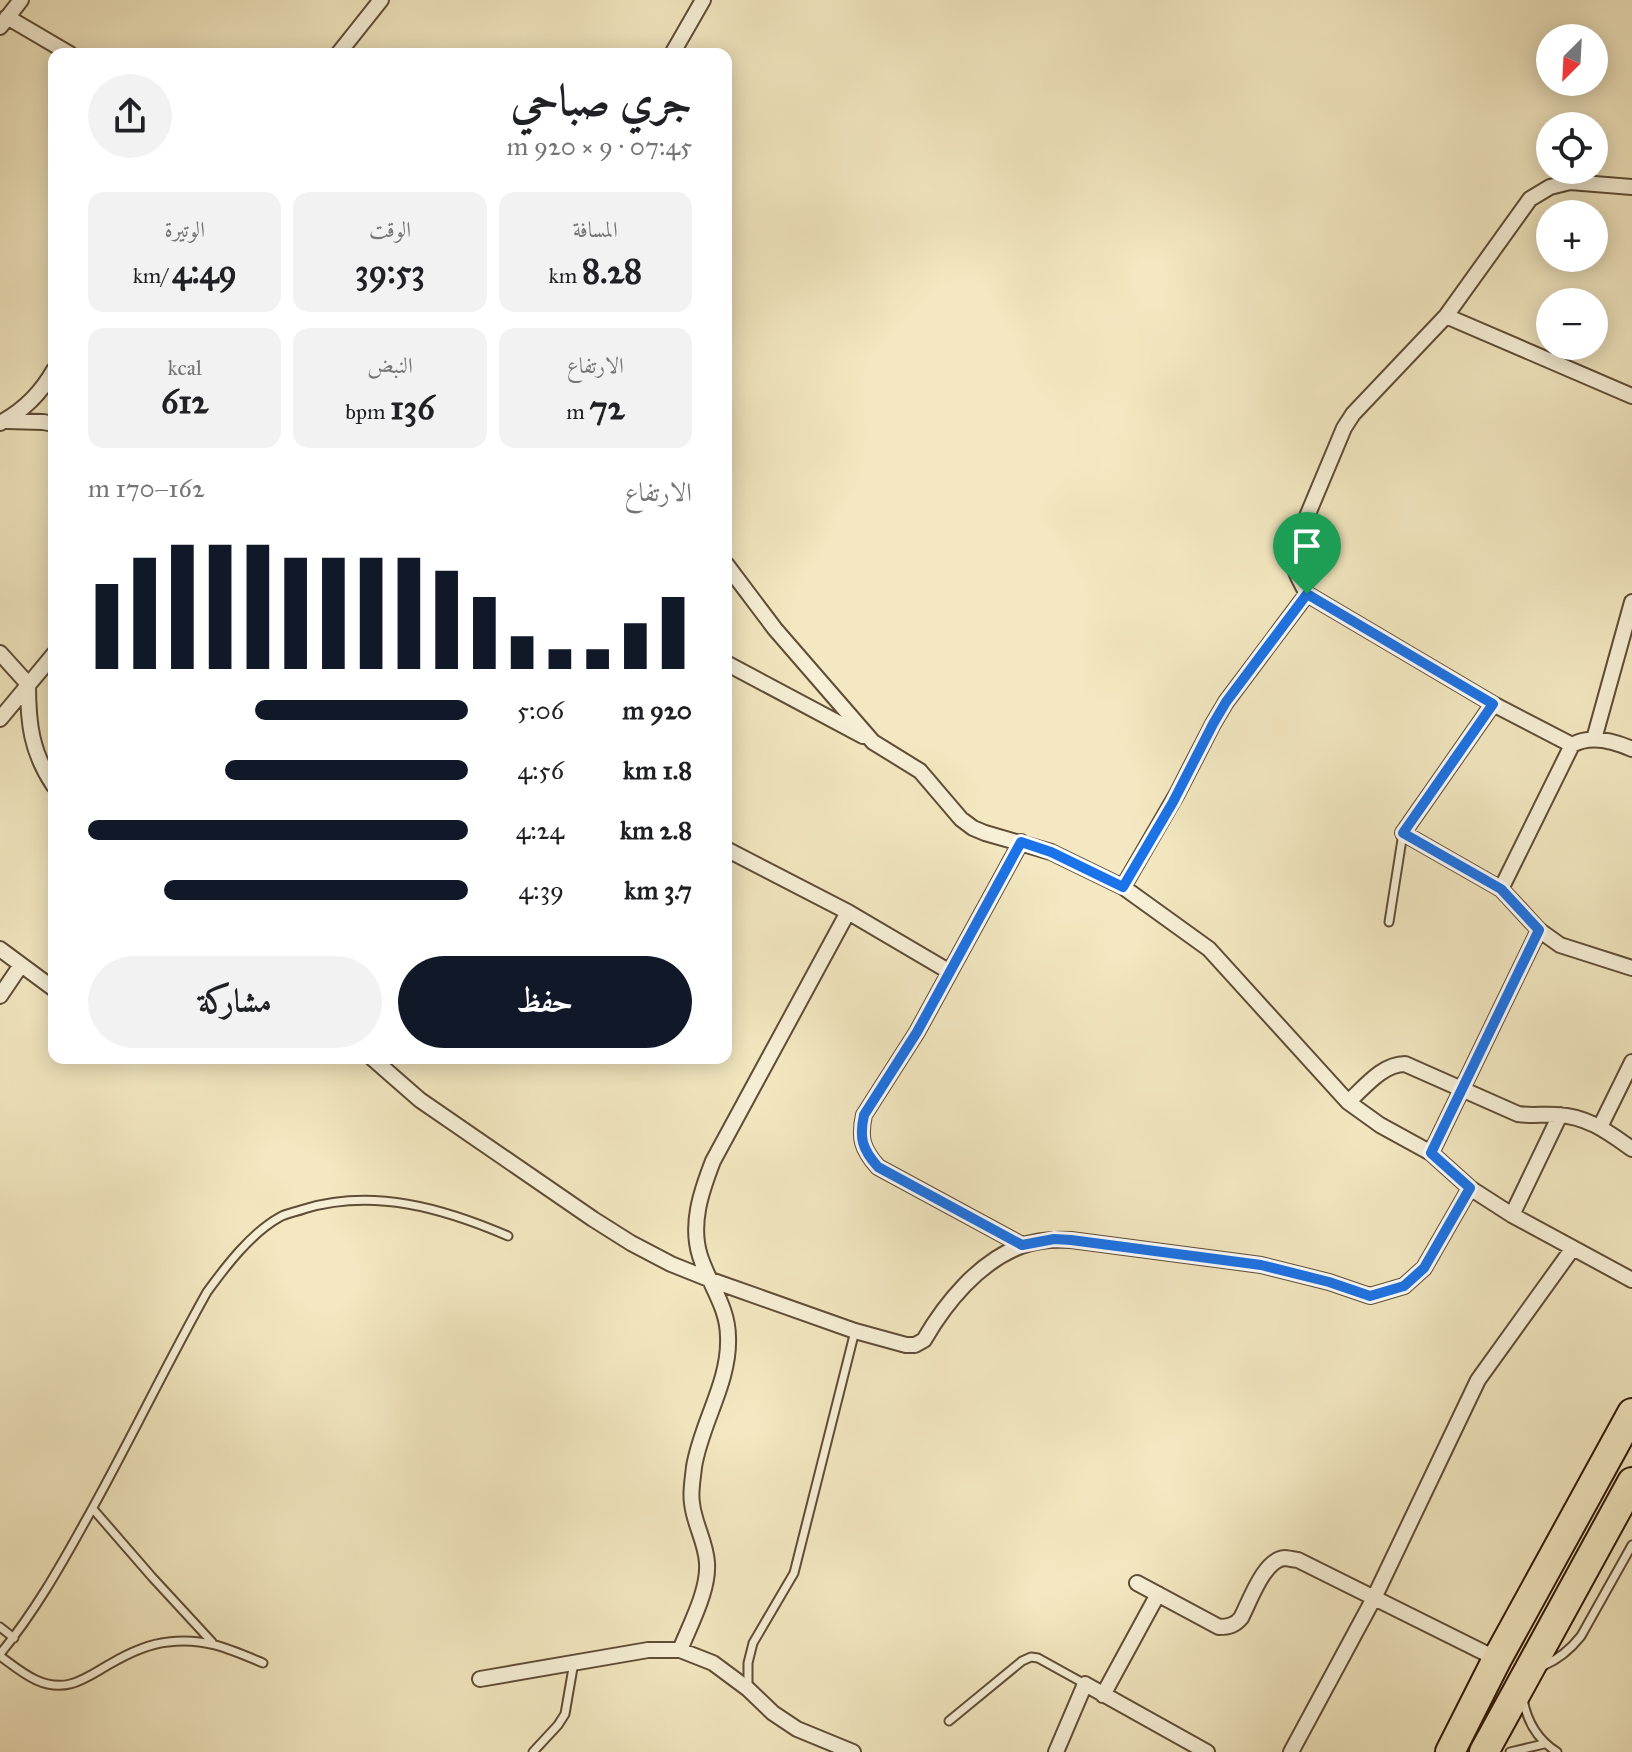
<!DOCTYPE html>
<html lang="ar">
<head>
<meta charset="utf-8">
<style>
  :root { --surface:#fff; --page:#f2f2f2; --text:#202124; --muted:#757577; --accent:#111827 }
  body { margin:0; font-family:"IM FELL Great Primer",Amiri,serif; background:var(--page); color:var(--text); direction:rtl; height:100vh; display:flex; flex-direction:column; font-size:30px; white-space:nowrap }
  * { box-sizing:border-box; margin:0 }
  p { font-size:26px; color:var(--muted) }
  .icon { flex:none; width:44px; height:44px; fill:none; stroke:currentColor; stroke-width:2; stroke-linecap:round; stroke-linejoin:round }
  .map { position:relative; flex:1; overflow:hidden; direction:ltr }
  .panel { position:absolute; left:48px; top:48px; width:684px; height:1016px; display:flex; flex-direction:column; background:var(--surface); border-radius:16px; box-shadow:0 4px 20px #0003; direction:rtl }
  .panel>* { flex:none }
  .needle { width:52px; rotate:204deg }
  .fabs { position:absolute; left:1536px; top:24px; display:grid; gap:16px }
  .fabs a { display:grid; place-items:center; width:72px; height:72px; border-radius:50%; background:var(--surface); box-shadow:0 4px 20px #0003; font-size:40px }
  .pin { position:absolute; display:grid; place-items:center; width:68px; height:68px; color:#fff; margin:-82px -34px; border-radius:50% 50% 50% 0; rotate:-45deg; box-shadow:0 0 8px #0007 }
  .pin .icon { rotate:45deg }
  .round { display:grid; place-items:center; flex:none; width:84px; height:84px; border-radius:42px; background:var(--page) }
  .overview { display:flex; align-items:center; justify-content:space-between; height:136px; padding:0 40px }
  h1 { font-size:44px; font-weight:700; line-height:60px }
  .stats { display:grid; grid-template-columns:repeat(3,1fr); gap:12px; height:136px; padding:8px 40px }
  .stats div { display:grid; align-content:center; border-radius:16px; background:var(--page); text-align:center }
  .stats b { font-size:34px; font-weight:700 }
  .stats small { font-size:22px; font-weight:400 }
  .stats p { font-size:22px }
  .chart { height:224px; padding:16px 40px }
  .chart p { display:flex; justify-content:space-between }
  .chart svg { width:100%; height:144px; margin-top:8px; stroke:var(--accent); stroke-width:6 }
  .action { display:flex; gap:16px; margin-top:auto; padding:16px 40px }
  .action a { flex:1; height:92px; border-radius:48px; background:var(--accent); color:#fff; font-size:32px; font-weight:700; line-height:92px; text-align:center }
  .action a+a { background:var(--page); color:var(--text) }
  ul { padding:0 40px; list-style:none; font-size:26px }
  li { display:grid; grid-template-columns:128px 96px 1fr; align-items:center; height:60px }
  li i { height:20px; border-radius:10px; background:var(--accent) }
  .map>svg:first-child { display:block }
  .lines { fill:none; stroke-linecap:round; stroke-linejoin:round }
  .lane-casing { stroke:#5f4d36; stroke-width:11 }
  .street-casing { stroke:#5f4d36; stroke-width:18 }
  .highway-casing { stroke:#2e1907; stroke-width:32 }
  .lane { stroke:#f7f0d7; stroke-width:7 }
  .street { stroke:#f7f0d7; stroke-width:14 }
  .highway { stroke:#f3e8c1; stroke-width:28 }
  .route-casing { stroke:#fff; stroke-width:16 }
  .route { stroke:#1a73e8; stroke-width:10 }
</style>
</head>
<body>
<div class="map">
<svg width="1632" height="1752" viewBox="0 0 1632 1752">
  <rect width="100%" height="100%" fill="#f3e8c1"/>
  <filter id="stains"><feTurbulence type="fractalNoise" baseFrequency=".0025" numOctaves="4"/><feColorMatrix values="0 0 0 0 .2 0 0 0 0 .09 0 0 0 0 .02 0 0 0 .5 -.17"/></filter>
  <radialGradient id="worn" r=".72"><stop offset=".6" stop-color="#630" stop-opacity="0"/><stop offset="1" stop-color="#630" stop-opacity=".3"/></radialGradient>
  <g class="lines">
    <g class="lane-casing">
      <path id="lane" d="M 1389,922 L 1403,833
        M 93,1509 L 152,1577 L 212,1642
        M 0,1627 L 14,1638
        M 0,1654 C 34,1613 60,1567 86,1520 C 128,1445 165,1367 207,1292 C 226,1266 251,1233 280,1217 C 287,1213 296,1212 304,1209 C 373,1188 443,1208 508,1236
        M 0,1656 C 11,1664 23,1674 36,1680 C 67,1694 85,1678 110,1664 C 127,1654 148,1644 168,1642 C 204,1637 230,1649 263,1663
        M 1543,1666 C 1559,1659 1570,1650 1581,1636 L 1632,1545
        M 748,1689 L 748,1663 L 753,1643 L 794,1573 L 855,1331
        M 1523,1699 C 1527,1722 1538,1740 1557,1752
        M 949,1721 L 1022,1661 L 1031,1657 L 1038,1658 L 1085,1684
        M 533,1752 L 558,1725 L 565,1714 L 574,1662
        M 1510,1752 L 1544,1744"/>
    </g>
    <g class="street-casing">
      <path id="street" d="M 7,17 L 70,54
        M 0,27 L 21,0
        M 338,54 L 381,0
        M 672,54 L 703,0
        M 1446,316 L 1632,396
        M 7,421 L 43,422 L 54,424
        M 0,423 C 23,411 41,393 54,370
        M 726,564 L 775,629 L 873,742 L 920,771 L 961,819 L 973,828 L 985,833 L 1051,852 L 1123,887 L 1209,949 L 1348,1102 L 1380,1125 L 1431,1153 L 1470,1188 L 1512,1215 L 1632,1280
        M 1307,594 L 1493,704 L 1572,745
        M 0,653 L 28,684 C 28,723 31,752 54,786
        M 726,663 L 863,736
        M 1493,704 L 1403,833 L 1501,889 L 1539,930 L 1560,945 L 1632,968
        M 0,719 L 54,654
        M 1594,739 L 1632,602
        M 1021,842 L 917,1032 L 864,1115 C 859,1138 862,1149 878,1167 L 1022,1245
        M 726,849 L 848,912 L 950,972
        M 1123,887 L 1177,794 L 1213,724 L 1226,702 L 1307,594 C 1298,576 1289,566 1295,545 L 1344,428 L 1353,414 L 1446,316 L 1530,199 L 1550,187 L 1570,182 L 1632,187
        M 1501,889 L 1572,745 C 1591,734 1614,741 1632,749
        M 0,949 L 54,989
        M 0,996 L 21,965
        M 372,1058 L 420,1100 L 593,1219 L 631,1243 L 671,1264 L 711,1280 L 855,1331 L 906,1345 L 915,1345 L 924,1340 C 946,1302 979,1262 1021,1246 C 1037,1240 1055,1239 1071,1240 L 1261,1265 L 1329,1282 L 1370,1296 L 1404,1286 L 1424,1268 L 1470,1188
        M 1348,1102 C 1364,1088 1382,1064 1405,1064 L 1518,1114 C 1531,1116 1543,1114 1557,1115 C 1587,1116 1608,1132 1632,1149
        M 1600,1127 L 1632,1062
        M 1431,1153 L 1539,930
        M 1512,1215 L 1560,1115
        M 1137,1583 L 1219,1627 C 1229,1627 1235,1625 1241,1618 C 1250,1601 1264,1559 1285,1558 C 1286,1558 1297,1560 1298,1560 L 1497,1659
        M 680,1650 C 690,1625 709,1590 707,1563 C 706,1542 694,1524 692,1503 C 690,1492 693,1478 694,1467 C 701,1423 730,1382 728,1337 C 728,1307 709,1284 700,1256 C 690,1224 701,1192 713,1161 L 848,912
        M 480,1679 L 648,1650 L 680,1650 L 713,1663 L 748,1689 L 773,1713 L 797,1729 L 853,1752
        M 1103,1695 L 1158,1594
        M 1056,1752 L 1085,1684 L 1207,1752
        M 1291,1752 L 1374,1598 L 1478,1380 L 1573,1248"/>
    </g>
    <g class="highway-casing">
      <path id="highway" d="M 1450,1752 L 1497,1659 L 1632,1413
        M 1484,1752 L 1632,1482"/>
    </g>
    <use href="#lane" class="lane"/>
    <use href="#street" class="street"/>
    <use href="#highway" class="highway"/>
  </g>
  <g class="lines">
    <g class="route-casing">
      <path id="route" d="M 1307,594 L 1493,704 L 1403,833 L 1501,889 L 1539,930 L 1431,1153 L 1470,1188 L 1424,1268 L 1404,1286 L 1370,1296 L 1329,1282 L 1261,1265 L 1071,1240 L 1054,1239 L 1022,1245 L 878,1167 C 862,1149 859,1138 864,1115 L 917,1032 L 1021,842 L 1051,852 L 1123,887 L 1173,802 L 1213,724 L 1226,702 Z"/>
    </g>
    <use href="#route" class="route"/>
  </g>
  <rect width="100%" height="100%" filter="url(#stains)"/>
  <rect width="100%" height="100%" fill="url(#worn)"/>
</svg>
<div class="fabs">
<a><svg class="needle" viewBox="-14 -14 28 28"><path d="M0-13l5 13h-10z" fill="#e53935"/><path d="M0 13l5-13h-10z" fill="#757577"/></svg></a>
<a><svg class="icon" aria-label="locate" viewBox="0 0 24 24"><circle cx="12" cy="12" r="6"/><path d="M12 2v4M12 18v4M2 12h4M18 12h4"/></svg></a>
<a>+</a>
<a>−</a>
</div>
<div class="pin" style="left:1307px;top:594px;background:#1e9e55"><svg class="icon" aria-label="arrive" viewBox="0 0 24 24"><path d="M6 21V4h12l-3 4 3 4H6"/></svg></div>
<section class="panel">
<div class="overview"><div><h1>جري صباحي</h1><p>07:45 · 9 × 920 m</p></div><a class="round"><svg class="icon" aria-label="share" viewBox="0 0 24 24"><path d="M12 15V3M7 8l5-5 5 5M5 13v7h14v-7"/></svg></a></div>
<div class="stats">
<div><p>المسافة</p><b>8.28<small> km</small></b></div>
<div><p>الوقت</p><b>39:53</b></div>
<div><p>الوتيرة</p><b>4:49<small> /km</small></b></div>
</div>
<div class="stats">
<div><p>الارتفاع</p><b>72<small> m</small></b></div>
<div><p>النبض</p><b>136<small> bpm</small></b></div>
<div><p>kcal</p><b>612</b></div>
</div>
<div class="chart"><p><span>الارتفاع</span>162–170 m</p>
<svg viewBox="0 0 160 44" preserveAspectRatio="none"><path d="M5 44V18M15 44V10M25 44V6M35 44V6M45 44V6M55 44V10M65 44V10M75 44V10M85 44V10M95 44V14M105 44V22M115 44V34M125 44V38M135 44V38M145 44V30M155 44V22"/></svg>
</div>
<ul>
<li><b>920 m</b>5:06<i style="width:56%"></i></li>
<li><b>1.8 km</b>4:56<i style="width:64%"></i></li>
<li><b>2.8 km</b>4:24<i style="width:100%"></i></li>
<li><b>3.7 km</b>4:39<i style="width:80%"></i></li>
</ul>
<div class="action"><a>حفظ</a><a>مشاركة</a></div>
</section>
</div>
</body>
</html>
